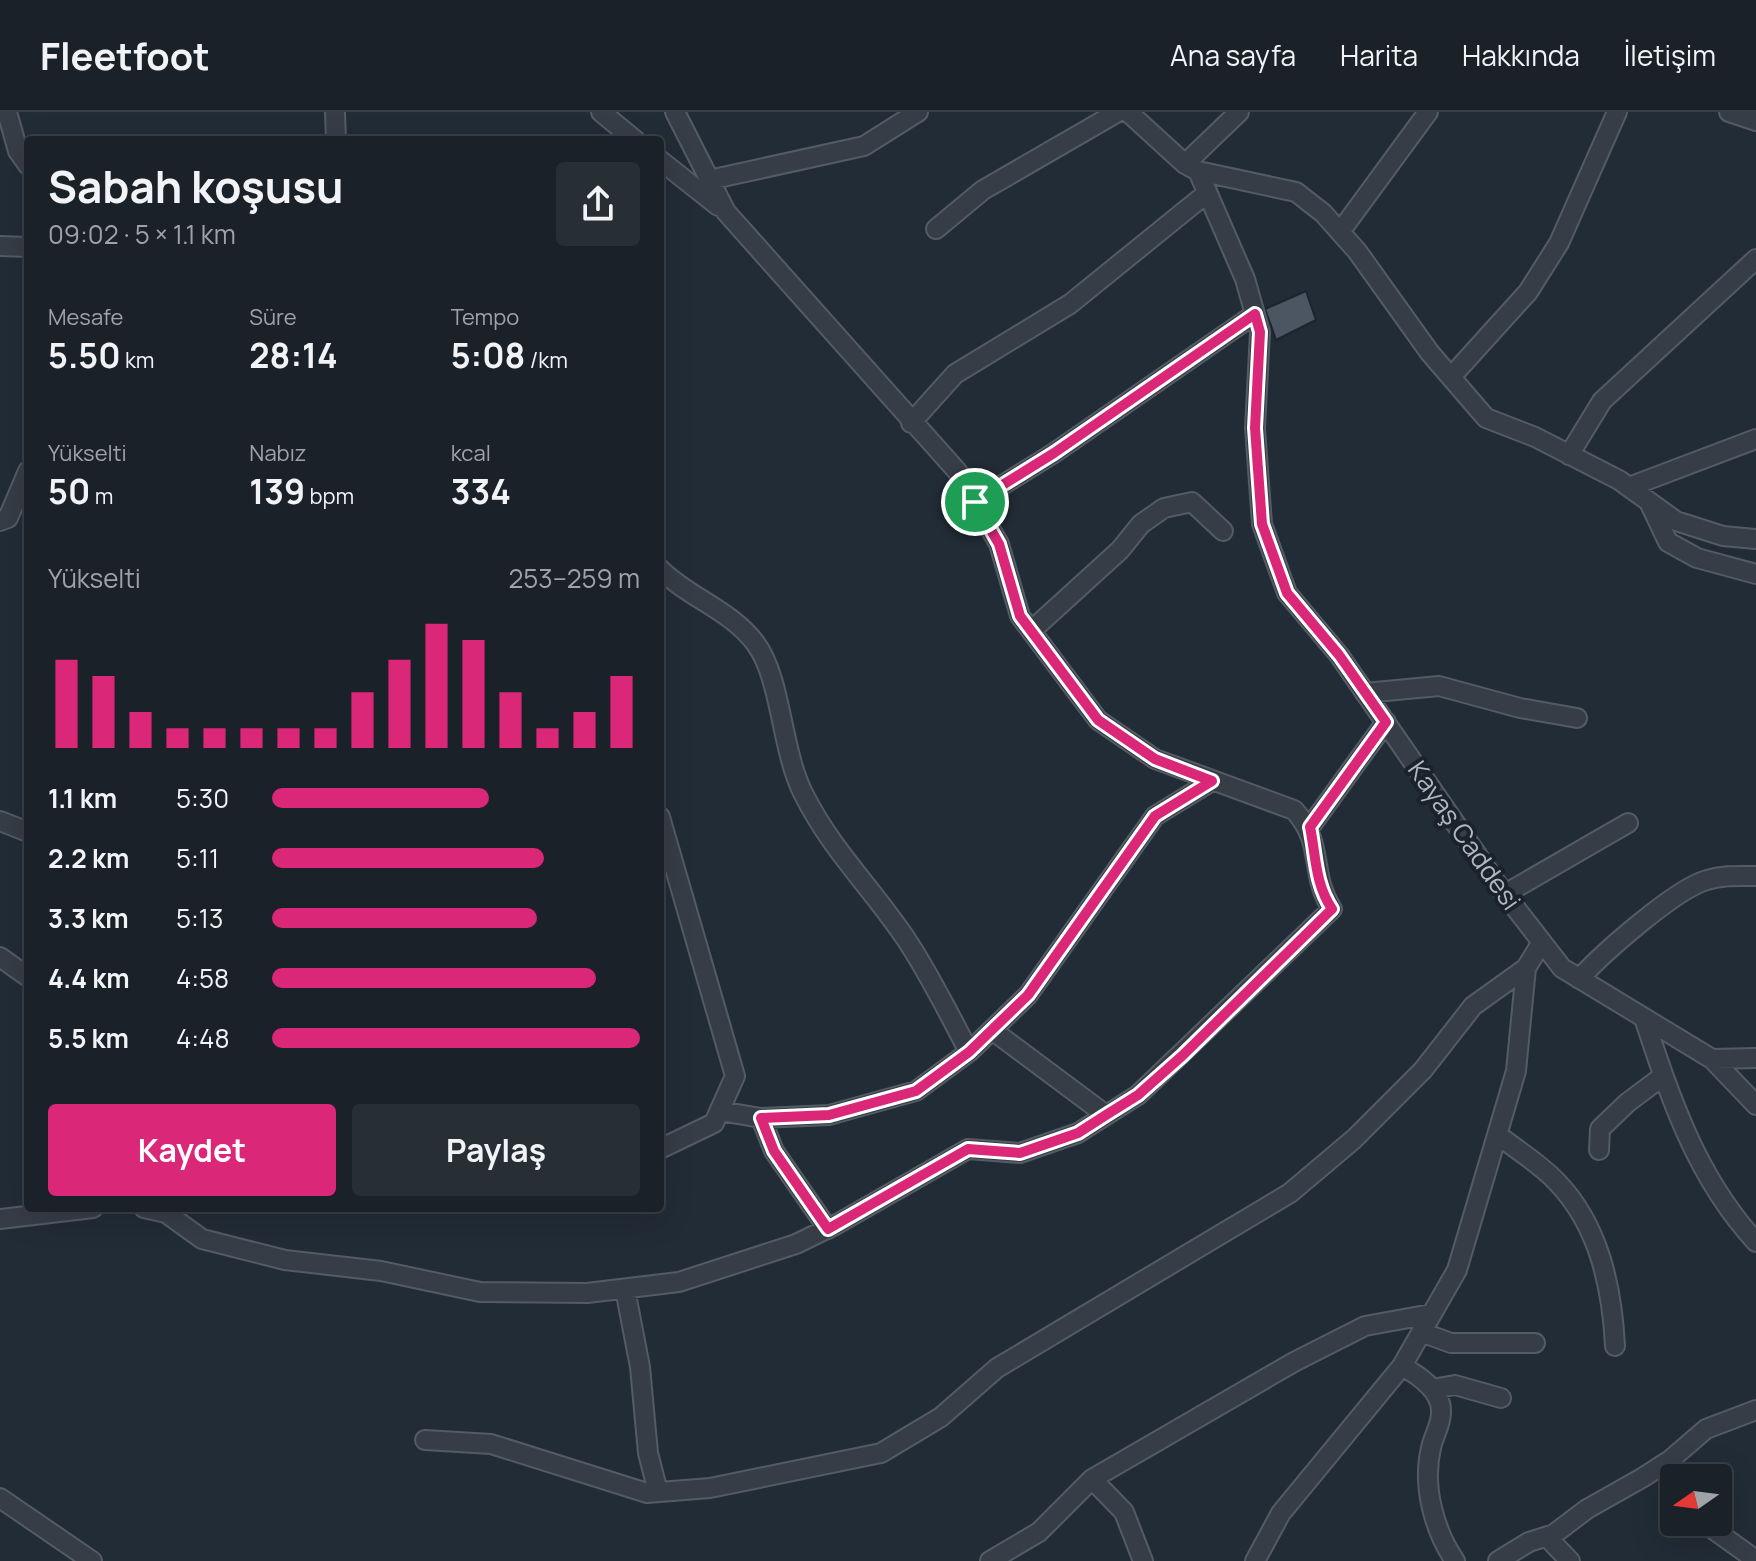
<!DOCTYPE html>
<html lang="tr">
<head>
<meta charset="utf-8">
<style>
  :root { --surface:#1a2128; --page:#272e34; --text:#f1f3f6; --muted:#9fa3a8; --line:#383e45; --accent:#db2777 }
  body { margin:0; font-family:Manrope,sans-serif; background:var(--page); color:var(--text); height:100vh; display:flex; flex-direction:column; font-size:30px; white-space:nowrap }
  * { box-sizing:border-box; margin:0 }
  p { font-size:26px; color:var(--muted) }
  .icon { flex:none; width:44px; height:44px; fill:none; stroke:currentColor; stroke-width:2; stroke-linecap:round; stroke-linejoin:round }
  .map { position:relative; flex:1; overflow:hidden }
  .drawer { position:absolute; left:24px; top:24px; width:640px; height:1076px; display:flex; flex-direction:column; background:var(--surface); border-radius:8px; box-shadow:0 8px 32px #0002,0 0 0 2px var(--line) }
  .drawer>* { flex:none }
  .needle { width:52px; rotate:256deg }
  .buttons { position:absolute; left:1660px; top:1352px; display:grid; gap:16px }
  .buttons a { display:grid; place-items:center; width:72px; height:72px; border-radius:8px; background:var(--surface); box-shadow:0 8px 32px #0002,0 0 0 2px var(--line); font-size:40px }
  .pin { position:absolute; display:grid; place-items:center; width:68px; height:68px; color:#fff; margin:-34px; border:4px solid #fff; border-radius:50%; box-shadow:0 2px 8px #0007 }
  .round { display:grid; place-items:center; flex:none; width:84px; height:84px; border-radius:8px; background:var(--page) }
  .overview { display:flex; align-items:center; justify-content:space-between; height:136px; padding:0 24px }
  h1 { font-size:44px; font-weight:700; line-height:60px }
  .figures { display:grid; grid-template-columns:repeat(3,1fr); gap:12px; height:136px; padding:8px 24px }
  .figures div { display:grid; align-content:center }
  .figures b { font-size:34px; font-weight:700 }
  .figures small { font-size:22px; font-weight:400 }
  .figures p { font-size:22px }
  .chart { height:224px; padding:16px 24px }
  .chart p { display:flex; justify-content:space-between }
  .chart svg { width:100%; height:144px; margin-top:8px; stroke:var(--accent); stroke-width:6 }
  .action { display:flex; gap:16px; margin-top:auto; padding:16px 24px }
  .action a { flex:1; height:92px; border-radius:8px; background:var(--accent); color:#fff; font-size:32px; font-weight:700; line-height:92px; text-align:center }
  .action a+a { background:var(--page); color:var(--text) }
  ul { padding:0 24px; list-style:none; font-size:26px }
  li { display:grid; grid-template-columns:128px 96px 1fr; align-items:center; height:60px }
  li i { height:20px; border-radius:10px; background:var(--accent) }
  header { display:flex; align-items:center; gap:48px; box-sizing:border-box; height:112px; padding:0 40px; background:var(--surface); border-bottom:2px solid var(--line) }
  header strong { font-size:38px }
  nav { display:flex; gap:44px; margin-inline-start:auto; font-size:28px }
  .map>svg:first-child { display:block }
  .building { fill:#4b5662; stroke:#1d242d; stroke-width:2 }
  .lines { fill:none; stroke-linecap:round; stroke-linejoin:round }
  .minor-casing { stroke:#535b65; stroke-width:22 }
  .minor { stroke:#363d47; stroke-width:18 }
  .route-casing { stroke:#fff; stroke-width:16 }
  .route { stroke:#db2777; stroke-width:10 }
  .labels { text-anchor:middle; dominant-baseline:central; stroke-width:8; stroke-linejoin:round; paint-order:stroke }
  .street-label { font-size:26px; fill:#b0b8c3; stroke:#1b222b }
</style>
</head>
<body>
<header>
<strong>Fleetfoot</strong>
<nav><a>Ana sayfa</a><a>Harita</a><a>Hakkında</a><a>İletişim</a></nav>
</header>
<div class="map">
<svg width="1756" height="1449" viewBox="0 0 1756 1449">
  <rect width="100%" height="100%" fill="#222c36"/>
  <path class="building" d="M 1306,179 L 1316,208 L 1276,228 L 1265,197 Z"/>
  <g class="lines">
    <g class="minor-casing">
      <path id="minor" d="M 7,0 L 18,39 L 28,53
        M 335,0 L 336,28
        M 601,0 L 635,28
        M 1128,0 L 1185,52 L 1198,59 L 1296,80 L 1323,101 L 1357,139 L 1430,241 L 1486,306 L 1535,325 L 1619,368 L 1676,409 L 1723,424 L 1756,427
        M 1729,0 L 1756,9
        M 660,48 L 718,94
        M 1185,52 L 1239,0
        M 1198,59 L 1245,167 L 1260,220 L 1255,316 L 1262,412 L 1287,481 L 1339,543 L 1500,776 L 1562,856 L 1712,947 L 1756,993
        M 709,68 L 864,34 L 918,0
        M 936,117 L 983,78 L 1118,0
        M 1340,120 L 1428,0
        M 0,134 L 28,135
        M 1451,265 L 1528,180 L 1559,131 L 1617,0
        M 911,311 L 955,262 L 1070,192 L 1207,81
        M 1569,343 L 1602,289 L 1756,147
        M 1629,375 L 1756,327
        M 975,390 L 1054,341 L 1255,202
        M 1650,392 L 1668,430 L 1697,446 L 1756,462
        M 0,409 L 8,406 L 28,359
        M 660,457 C 689,486 731,498 756,532 C 782,568 781,639 804,683 C 833,740 872,776 906,827 C 930,863 949,902 969,940
        M 1031,519 L 1120,438 L 1141,412 L 1164,396 L 1192,390 L 1223,419
        M 1365,581 L 1439,574 L 1520,596 L 1577,606
        M 660,705 L 735,964 L 714,1011 L 660,1037
        M 0,709 L 28,720
        M 1310,715 L 1386,610
        M 1505,782 L 1628,711
        M 0,845 L 28,865
        M 1579,867 C 1603,841 1675,777 1707,768 C 1723,763 1739,764 1756,764
        M 1644,906 C 1671,988 1697,1066 1756,1130
        M 992,918 L 1106,1003
        M 1712,947 L 1756,946
        M 720,999 L 761,1006 L 829,1003 L 916,979 L 969,940 L 1028,883 L 1155,704 L 1212,669
        M 761,1006 L 774,1039 L 828,1117
        M 1498,1023 C 1517,1038 1540,1052 1556,1069 C 1599,1113 1612,1175 1615,1234
        M 1599,1038 L 1600,1017 L 1627,991 L 1663,964
        M 144,1096 L 166,1101 L 202,1127 L 285,1148 L 381,1159 L 480,1180 L 587,1181 L 679,1170 L 796,1132 L 837,1112 L 968,1037 L 1020,1041 L 1078,1021 L 1138,983 L 1332,797 C 1309,762 1325,731 1294,698 L 1155,647 L 1098,608 L 1020,504 L 999,432 L 957,359 L 726,100 L 675,0
        M 0,1107 L 93,1096
        M 625,1177 L 640,1255 L 648,1341 L 658,1380
        M 1421,1220 L 1451,1231 L 1535,1231
        M 1402,1254 C 1418,1263 1441,1278 1441,1299 C 1442,1311 1433,1325 1431,1336 C 1422,1374 1434,1418 1455,1449
        M 1432,1277 L 1455,1273 L 1501,1286
        M 425,1328 L 491,1332 L 647,1381 L 710,1376 L 881,1341 L 941,1305 L 997,1256 L 1290,1081 L 1354,1027 L 1423,958 L 1473,894 L 1526,856
        M 1092,1367 L 1124,1400 L 1143,1449
        M 0,1386 L 92,1449
        M 1703,1410 L 1756,1448
        M 1547,1425 L 1570,1449
        M 990,1449 L 1039,1420 L 1092,1367 L 1294,1250 L 1365,1214 L 1431,1202
        M 1255,1449 L 1281,1401 L 1402,1254 L 1457,1158 L 1516,959 L 1526,856 L 1542,830
        M 1498,1449 L 1529,1430 L 1554,1422 L 1587,1397 L 1642,1366 L 1670,1348 L 1706,1317 L 1756,1298"/>
    </g>
    <use href="#minor" class="minor"/>
  </g>
  <g class="lines">
    <g class="route-casing">
      <path id="route" d="M 1255,202 L 1260,220 L 1255,316 L 1262,412 L 1287,481 L 1339,543 L 1386,610 L 1310,715 C 1316,744 1315,772 1332,797 L 1182,944 L 1138,983 L 1106,1003 L 1078,1021 L 1020,1041 L 968,1037 L 828,1117 L 774,1039 L 761,1006 L 829,1003 L 916,979 L 969,940 L 1028,883 L 1155,704 L 1212,669 L 1155,647 L 1098,608 L 1020,504 L 999,432 L 975,390 L 1054,341 Z"/>
    </g>
    <use href="#route" class="route"/>
  </g>
  <g class="labels">
    <g class="street-label">
      <text transform="translate(1465 723) rotate(55)">Kayaş Caddesi</text>
    </g>
  </g>
</svg>
<div class="buttons">
<a><svg class="needle" viewBox="-14 -14 28 28"><path d="M0-13l5 13h-10z" fill="#e53935"/><path d="M0 13l5-13h-10z" fill="#9fa3a8"/></svg></a>
</div>
<div class="pin" style="left:975px;top:390px;background:#1e9e55"><svg class="icon" aria-label="arrive" viewBox="0 0 24 24"><path d="M6 21V4h12l-3 4 3 4H6"/></svg></div>
<section class="drawer">
<div class="overview"><div><h1>Sabah koşusu</h1><p>09:02 · 5 × 1.1 km</p></div><a class="round"><svg class="icon" aria-label="share" viewBox="0 0 24 24"><path d="M12 15V3M7 8l5-5 5 5M5 13v7h14v-7"/></svg></a></div>
<div class="figures">
<div><p>Mesafe</p><b>5.50<small> km</small></b></div>
<div><p>Süre</p><b>28:14</b></div>
<div><p>Tempo</p><b>5:08<small> /km</small></b></div>
</div>
<div class="figures">
<div><p>Yükselti</p><b>50<small> m</small></b></div>
<div><p>Nabız</p><b>139<small> bpm</small></b></div>
<div><p>kcal</p><b>334</b></div>
</div>
<div class="chart"><p><span>Yükselti</span>253–259 m</p>
<svg viewBox="0 0 160 44" preserveAspectRatio="none"><path d="M5 44V17M15 44V22M25 44V33M35 44V38M45 44V38M55 44V38M65 44V38M75 44V38M85 44V27M95 44V17M105 44V6M115 44V11M125 44V27M135 44V38M145 44V33M155 44V22"/></svg>
</div>
<ul>
<li><b>1.1 km</b>5:30<i style="width:59%"></i></li>
<li><b>2.2 km</b>5:11<i style="width:74%"></i></li>
<li><b>3.3 km</b>5:13<i style="width:72%"></i></li>
<li><b>4.4 km</b>4:58<i style="width:88%"></i></li>
<li><b>5.5 km</b>4:48<i style="width:100%"></i></li>
</ul>
<div class="action"><a>Kaydet</a><a>Paylaş</a></div>
</section>
</div>
</body>
</html>
